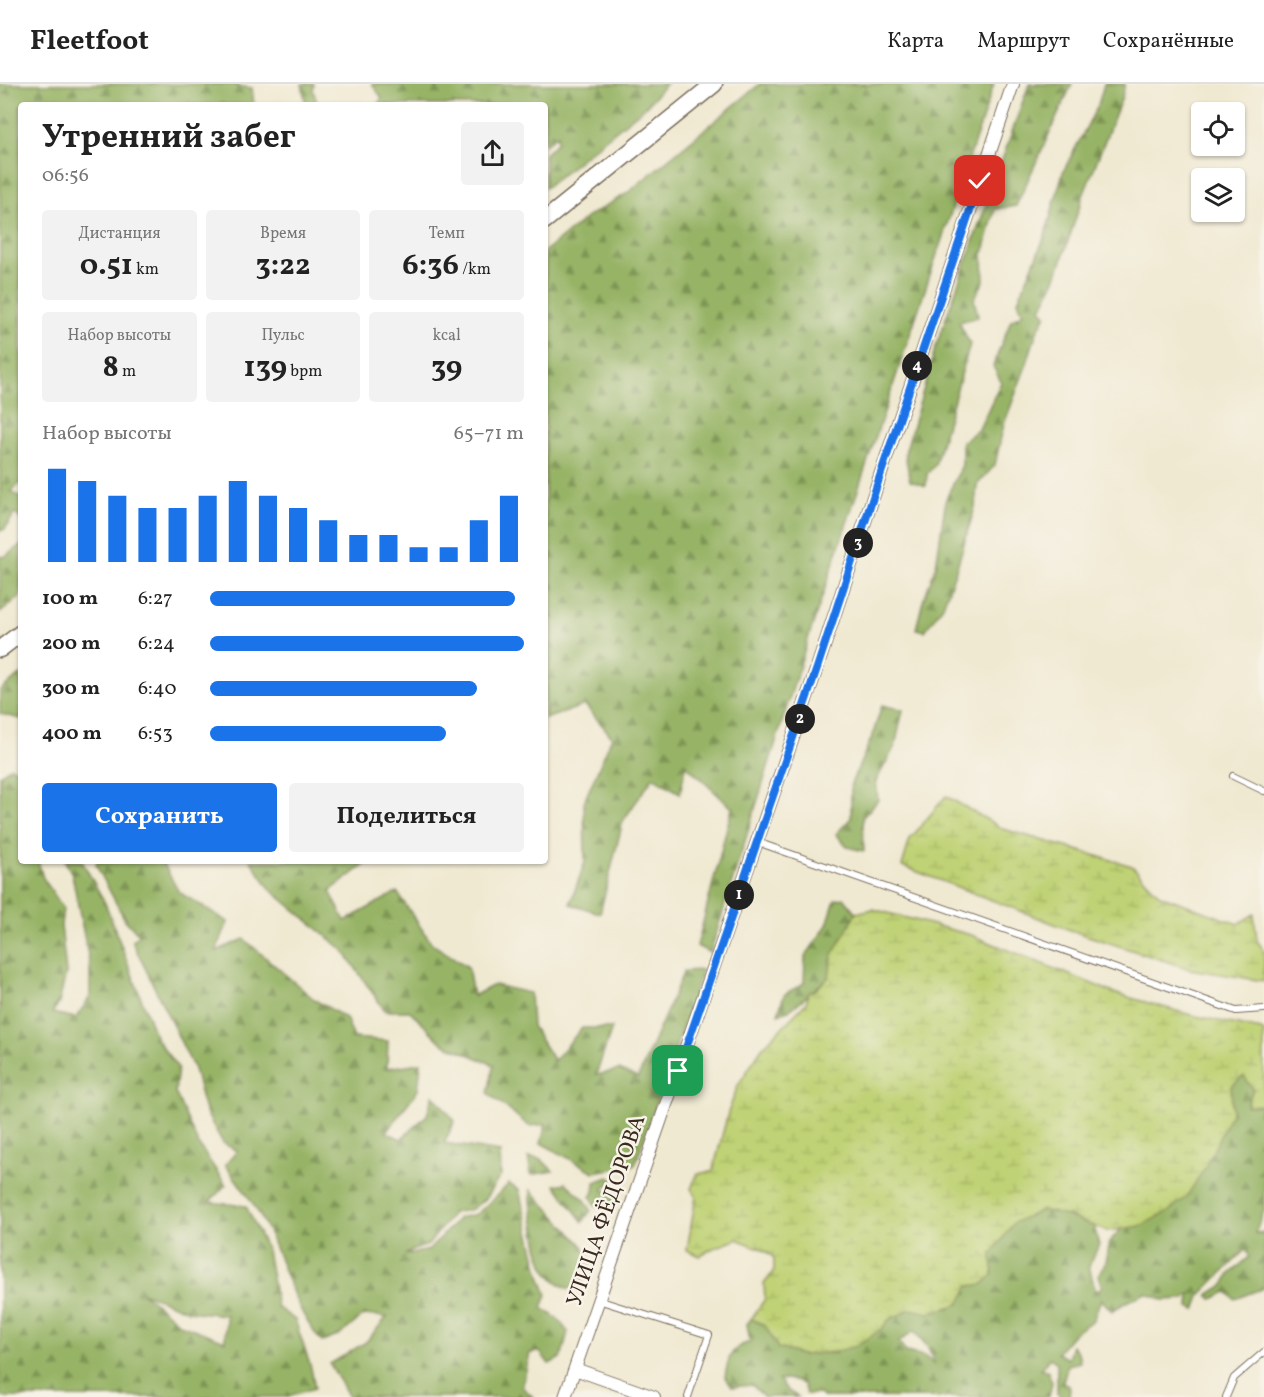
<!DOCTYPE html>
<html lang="ru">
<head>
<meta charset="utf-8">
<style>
  :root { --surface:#fff; --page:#f2f2f2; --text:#222; --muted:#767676; --line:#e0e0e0; --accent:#1a73e8 }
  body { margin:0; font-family:Vollkorn,serif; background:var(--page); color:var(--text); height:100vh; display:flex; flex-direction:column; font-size:22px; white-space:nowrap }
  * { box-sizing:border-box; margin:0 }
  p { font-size:20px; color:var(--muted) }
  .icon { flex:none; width:33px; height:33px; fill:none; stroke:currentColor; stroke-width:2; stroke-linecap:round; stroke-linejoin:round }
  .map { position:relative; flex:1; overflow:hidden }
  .details { position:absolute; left:18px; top:18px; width:530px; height:762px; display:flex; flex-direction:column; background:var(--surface); border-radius:6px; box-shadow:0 2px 4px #0004 }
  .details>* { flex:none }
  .tools { position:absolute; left:1191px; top:18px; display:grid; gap:12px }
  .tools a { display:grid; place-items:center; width:54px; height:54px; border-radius:6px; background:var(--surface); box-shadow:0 2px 4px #0004; font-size:30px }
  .pin { position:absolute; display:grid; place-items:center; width:51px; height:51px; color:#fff; margin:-26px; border-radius:12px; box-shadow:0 3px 9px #0006 }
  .km { position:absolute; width:30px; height:30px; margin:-15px; border-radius:50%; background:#222; color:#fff; font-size:16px; line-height:30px; text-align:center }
  .round { display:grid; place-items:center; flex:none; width:63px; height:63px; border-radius:6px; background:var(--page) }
  .overview { display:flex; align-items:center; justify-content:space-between; height:102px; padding:0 24px }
  h1 { font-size:33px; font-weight:700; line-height:45px }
  .metrics { display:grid; grid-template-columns:repeat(3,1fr); gap:9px; height:102px; padding:6px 24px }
  .metrics div { display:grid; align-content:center; border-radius:6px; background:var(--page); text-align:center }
  .metrics b { font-size:30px; font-weight:700 }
  .metrics small { font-size:16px; font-weight:400 }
  .metrics p { font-size:16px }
  .chart { height:168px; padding:12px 24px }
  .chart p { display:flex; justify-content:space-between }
  .chart svg { width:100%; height:108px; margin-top:6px; stroke:var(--accent); stroke-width:6 }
  .action { display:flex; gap:12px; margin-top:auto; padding:12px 24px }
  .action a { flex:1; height:69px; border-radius:6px; background:var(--accent); color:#fff; font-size:24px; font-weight:700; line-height:69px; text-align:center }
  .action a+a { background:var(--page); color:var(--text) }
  ul { padding:0 24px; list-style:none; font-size:20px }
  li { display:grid; grid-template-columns:96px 72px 1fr; align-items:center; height:45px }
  li i { height:15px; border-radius:8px; background:var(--accent) }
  header { display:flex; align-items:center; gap:36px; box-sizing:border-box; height:84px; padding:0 30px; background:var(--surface); border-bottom:2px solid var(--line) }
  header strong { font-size:28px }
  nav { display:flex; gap:33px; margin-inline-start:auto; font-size:21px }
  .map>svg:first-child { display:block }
  .forest { fill:url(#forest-firs); stroke:#696f42; stroke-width:1.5; fill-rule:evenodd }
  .wetland { fill:url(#wetland-marsh); stroke:#7d7e4a; stroke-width:1.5 }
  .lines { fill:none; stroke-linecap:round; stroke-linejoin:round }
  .service-casing { stroke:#7a6d5d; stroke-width:8 }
  .minor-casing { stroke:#7a6d5d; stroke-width:14 }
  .secondary-casing { stroke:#7a6d5d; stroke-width:19 }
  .service { stroke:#fff; stroke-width:6 }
  .minor { stroke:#fff; stroke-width:12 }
  .secondary { stroke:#fff; stroke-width:16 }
  .route-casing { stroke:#fff; stroke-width:12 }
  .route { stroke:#1a73e8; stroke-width:8 }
  .labels { text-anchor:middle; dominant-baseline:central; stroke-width:5; stroke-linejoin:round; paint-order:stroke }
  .street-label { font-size:22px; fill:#3b2a1e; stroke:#f7f3e8 }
</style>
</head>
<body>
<header>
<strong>Fleetfoot</strong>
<nav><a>Карта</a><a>Маршрут</a><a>Сохранённые</a></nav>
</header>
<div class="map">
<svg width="1264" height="1313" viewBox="0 0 1264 1313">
  <defs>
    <pattern id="forest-firs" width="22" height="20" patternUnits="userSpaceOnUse" patternTransform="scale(1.5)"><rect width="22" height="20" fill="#97b466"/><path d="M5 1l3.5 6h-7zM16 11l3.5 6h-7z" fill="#7c9353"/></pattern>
    <pattern id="wetland-marsh" width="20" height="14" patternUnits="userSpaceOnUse" patternTransform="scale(1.5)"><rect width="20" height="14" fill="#bfd275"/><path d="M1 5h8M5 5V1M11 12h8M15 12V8" fill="none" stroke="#a5b465"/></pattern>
  </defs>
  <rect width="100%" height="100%" fill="#f7f3e8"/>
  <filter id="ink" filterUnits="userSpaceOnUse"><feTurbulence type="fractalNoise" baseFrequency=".0167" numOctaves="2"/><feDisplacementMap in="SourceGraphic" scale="12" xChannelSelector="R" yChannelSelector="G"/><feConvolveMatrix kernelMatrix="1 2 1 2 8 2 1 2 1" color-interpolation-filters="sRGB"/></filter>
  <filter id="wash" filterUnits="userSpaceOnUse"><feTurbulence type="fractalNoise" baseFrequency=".008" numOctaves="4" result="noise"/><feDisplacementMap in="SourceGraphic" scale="24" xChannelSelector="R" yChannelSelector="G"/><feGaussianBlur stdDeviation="1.35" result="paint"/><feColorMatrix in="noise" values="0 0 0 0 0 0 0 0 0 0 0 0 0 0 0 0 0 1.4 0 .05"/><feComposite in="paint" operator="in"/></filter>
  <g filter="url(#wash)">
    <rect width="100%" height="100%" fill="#f0e9d2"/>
    <path class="forest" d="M 0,0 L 236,0 L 236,2 L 252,4 L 254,21 L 21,21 L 21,399 L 11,407 L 21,414 L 21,436 L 15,429 L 5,445 L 0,447 Z
      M 302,0 L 314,0 L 313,6 L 318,21 L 306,21 Z
      M 372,0 L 666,0 L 645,23 L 545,104 L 545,70 L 557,58 L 557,51 L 545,61 L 544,21 L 377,21 L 382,14 Z
      M 760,0 L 994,0 L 808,555 L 710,869 L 697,862 L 732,724 L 686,681 L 680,709 L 653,693 L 623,737 L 600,829 L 570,820 L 585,778 L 584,718 L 612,653 L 585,621 L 545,635 L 545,167 L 590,131 L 626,110 Z
      M 1029,0 L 1072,0 L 1016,122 L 995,125 L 983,171 L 984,197 L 974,215 L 978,233 L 959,238 L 970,260 L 935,381 L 927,390 L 926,402 L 910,397 L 905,369 L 936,262 Z
      M 1104,0 L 1125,0 L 1122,13 L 1083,112 L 1057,191 L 1041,225 L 1046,231 L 1037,247 L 1026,282 L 1004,340 L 995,381 L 977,401 L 975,423 L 957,483 L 943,522 L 925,547 L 916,545 L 923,517 L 936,482 L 946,415 L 962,381 L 962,358 L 979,345 L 1001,298 L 993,282 L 1011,236 L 1023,230 L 1018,217 L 1045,152 L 1063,88 L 1098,21 Z
      M 21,461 L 21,512 L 0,529 L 0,472 L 4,473 Z
      M 21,591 L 21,635 L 0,630 L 0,606 Z
      M 882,621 L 903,626 L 895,662 L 876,697 L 878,716 L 863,733 L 864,767 L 847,763 L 836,750 L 851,734 L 851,700 L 872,653 Z
      M 11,683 L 21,689 L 21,777 L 38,777 L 43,794 L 63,824 L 61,841 L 66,889 L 59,919 L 52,929 L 76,934 L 90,913 L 90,882 L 72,790 L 65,777 L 82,777 L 105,819 L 157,956 L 178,984 L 175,1008 L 198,1060 L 226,1101 L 209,1118 L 246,1122 L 267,1166 L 277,1223 L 295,1236 L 311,1284 L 315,1304 L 285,1313 L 0,1313 L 0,691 ZM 142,1208 L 188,1227 L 226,1231 L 225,1257 L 180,1240 Z
      M 97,777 L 157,777 L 164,781 L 179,808 L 228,838 L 216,867 L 244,855 L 315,916 L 346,934 L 354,954 L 388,957 L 387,984 L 421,979 L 418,1006 L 386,1048 L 401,1055 L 427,1031 L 433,1011 L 455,1037 L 444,1059 L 500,1068 L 501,1091 L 485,1115 L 472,1125 L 453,1129 L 428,1161 L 413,1166 L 405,1171 L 429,1166 L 459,1134 L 477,1130 L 509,1100 L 519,1106 L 540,1192 L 547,1211 L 542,1224 L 557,1234 L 568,1248 L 561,1274 L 549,1280 L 540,1268 L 530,1269 L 522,1303 L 533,1313 L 349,1313 L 330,1280 L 366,1258 L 387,1233 L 364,1231 L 340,1251 L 322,1258 C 295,1227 285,1184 268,1147 C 257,1123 241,1102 225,1081 L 237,1067 L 223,1059 L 205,1027 L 194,985 L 132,857 L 140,851 L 125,836 L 96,781 Z
      M 251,777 L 370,777 L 330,807 L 345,837 L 397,808 L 432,860 L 468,883 L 473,912 L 494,901 L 530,909 L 532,942 L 554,977 L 582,944 L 612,944 L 596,991 L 619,986 L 638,994 L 684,887 L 702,886 L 635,1081 L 594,1088 L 541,1059 L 546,1040 L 529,1042 L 488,1009 L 494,981 L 442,959 L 410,927 L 385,927 L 343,866 L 271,806 Z
      M 844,814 L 856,829 L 832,872 L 829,893 L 791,925 L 778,930 L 784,911 L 804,899 L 805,873 L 827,841 L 835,816 Z
      M 1244,992 L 1253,1005 L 1247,1021 L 1264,1021 L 1264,1127 L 1255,1149 L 1264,1148 L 1264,1204 L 1235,1215 L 1227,1208 L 1212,1215 L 1208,1211 L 1224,1201 L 1230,1190 L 1249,1173 L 1246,1165 L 1201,1210 L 1195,1226 L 1189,1223 L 1190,1210 L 1184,1215 L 1163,1216 L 1146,1209 L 1128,1217 L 1112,1227 L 1101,1215 L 1093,1236 L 1074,1249 L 1057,1269 L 1068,1275 L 1072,1261 L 1078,1268 L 1080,1278 L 1068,1281 L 1063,1298 L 1070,1303 L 1069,1313 L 1060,1313 L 1057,1309 L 1057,1279 L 1050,1274 L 1040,1285 L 1047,1286 L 1052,1298 L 1049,1313 L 822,1313 L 820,1310 L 806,1310 L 803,1300 L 788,1295 L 779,1296 L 788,1307 L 798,1313 L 764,1313 L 752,1301 L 732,1303 L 725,1293 C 728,1274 730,1264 750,1258 L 747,1240 L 751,1235 L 765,1241 L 778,1264 L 802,1271 L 834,1268 L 879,1247 L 890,1235 L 911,1225 L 929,1229 L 969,1202 L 983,1200 L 992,1170 L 1013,1139 L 1042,1126 L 1067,1132 L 1094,1142 L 1099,1161 L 1089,1182 L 1095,1206 L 1102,1204 L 1098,1191 L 1106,1178 L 1110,1157 L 1122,1144 L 1140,1142 L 1219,1052 L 1232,1027 L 1231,1002 ZM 914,1247 L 928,1263 L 934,1280 L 924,1272 L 906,1268 L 899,1258 Z
      M 528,1073 L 541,1075 L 553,1087 L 531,1091 Z
      M 608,1093 L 614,1096 L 603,1106 L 615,1110 L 612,1123 L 608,1116 L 597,1123 L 591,1113 L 594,1108 L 595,1098 Z
      M 566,1099 L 585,1116 L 591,1126 L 583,1138 L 555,1101 Z
      M 531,1106 L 583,1162 L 592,1177 L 582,1199 L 569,1205 C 558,1200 551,1194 545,1184 C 538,1171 530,1122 531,1106 Z"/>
    <path class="wetland" d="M 946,712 L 1003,745 L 1132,782 L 1160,811 L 1238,840 L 1254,830 L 1257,857 L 1264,866 L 1264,897 L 1190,885 L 1073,847 L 902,782 L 910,755 Z
      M 873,825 L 971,851 L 1117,910 L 1191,931 L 1261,946 L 1264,948 L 1264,1021 L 1247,1022 L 1253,1005 L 1244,992 L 1231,1002 L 1232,1027 L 1206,1082 L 1187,1112 L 1168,1128 L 1140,1142 L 1107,1147 L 1067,1132 L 1042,1126 L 1013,1139 L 992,1170 L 993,1191 L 983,1200 L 969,1202 L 959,1220 L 929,1229 L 911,1225 L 890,1235 L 879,1247 L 856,1262 L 834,1268 L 802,1271 L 778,1264 L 765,1241 L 751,1235 L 765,1215 L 764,1200 L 774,1187 L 774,1174 C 764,1163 751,1162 737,1155 C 725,1161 711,1163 700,1172 L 687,1166 L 696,1112 L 691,1105 L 697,1090 L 713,1087 L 728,1029 L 738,1001 L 762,964 L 806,919 L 808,909 L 814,907 L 829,893 L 832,872 L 856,829 Z"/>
  </g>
  <g filter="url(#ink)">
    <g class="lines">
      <g class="service-casing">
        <path id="service" d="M 1233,692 L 1264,707
          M 757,758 L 1236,927 L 1264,925
          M 598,1216 L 709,1251 L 688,1313
          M 1226,1313 L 1234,1294 L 1264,1268"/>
      </g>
      <g class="minor-casing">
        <path id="minor" d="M 575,1285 L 654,1313
          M 565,1313 L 817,584 L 879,395 L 1013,0"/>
      </g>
      <g class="secondary-casing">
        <path id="secondary" d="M 544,137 L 714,0
          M 0,565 L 21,549"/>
      </g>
      <use href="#service" class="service"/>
      <use href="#minor" class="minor"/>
      <use href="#secondary" class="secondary"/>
    </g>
  </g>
  <g class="lines" filter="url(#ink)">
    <g class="route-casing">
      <path id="route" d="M 678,987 L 817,584 L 879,395 L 980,97"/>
    </g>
    <use href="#route" class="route"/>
  </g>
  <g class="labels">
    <g class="street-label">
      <text transform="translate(607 1127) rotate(-71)">УЛИЦА ФЁДОРОВА</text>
    </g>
  </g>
</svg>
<div class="tools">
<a><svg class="icon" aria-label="locate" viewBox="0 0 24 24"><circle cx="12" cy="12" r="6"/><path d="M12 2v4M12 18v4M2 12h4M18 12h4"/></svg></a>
<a><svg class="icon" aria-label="layers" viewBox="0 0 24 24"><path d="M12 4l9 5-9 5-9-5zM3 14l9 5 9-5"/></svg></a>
</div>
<div class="pin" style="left:678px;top:987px;background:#1e9e55"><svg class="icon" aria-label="arrive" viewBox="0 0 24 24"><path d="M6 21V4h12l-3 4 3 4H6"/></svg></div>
<div class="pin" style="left:980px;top:97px;background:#d93025"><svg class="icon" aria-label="check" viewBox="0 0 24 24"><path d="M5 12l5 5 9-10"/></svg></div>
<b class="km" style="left:739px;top:811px">1</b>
<b class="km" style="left:800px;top:635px">2</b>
<b class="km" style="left:858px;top:459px">3</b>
<b class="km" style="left:917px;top:282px">4</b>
<section class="details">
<div class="overview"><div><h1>Утренний забег</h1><p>06:56</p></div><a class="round"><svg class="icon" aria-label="share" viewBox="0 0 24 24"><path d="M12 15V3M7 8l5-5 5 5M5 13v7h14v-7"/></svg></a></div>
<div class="metrics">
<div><p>Дистанция</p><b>0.51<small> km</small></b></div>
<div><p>Время</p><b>3:22</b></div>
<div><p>Темп</p><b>6:36<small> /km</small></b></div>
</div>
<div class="metrics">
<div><p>Набор высоты</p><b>8<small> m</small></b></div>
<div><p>Пульс</p><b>139<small> bpm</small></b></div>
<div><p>kcal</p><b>39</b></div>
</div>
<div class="chart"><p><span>Набор высоты</span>65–71 m</p>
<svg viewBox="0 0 160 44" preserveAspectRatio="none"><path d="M5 44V6M15 44V11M25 44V17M35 44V22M45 44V22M55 44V17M65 44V11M75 44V17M85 44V22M95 44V27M105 44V33M115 44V33M125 44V38M135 44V38M145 44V27M155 44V17"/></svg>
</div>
<ul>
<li><b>100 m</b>6:27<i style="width:97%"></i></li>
<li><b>200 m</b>6:24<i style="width:100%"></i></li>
<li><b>300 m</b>6:40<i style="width:85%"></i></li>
<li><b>400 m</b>6:53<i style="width:75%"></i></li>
</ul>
<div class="action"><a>Сохранить</a><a>Поделиться</a></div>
</section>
</div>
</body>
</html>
